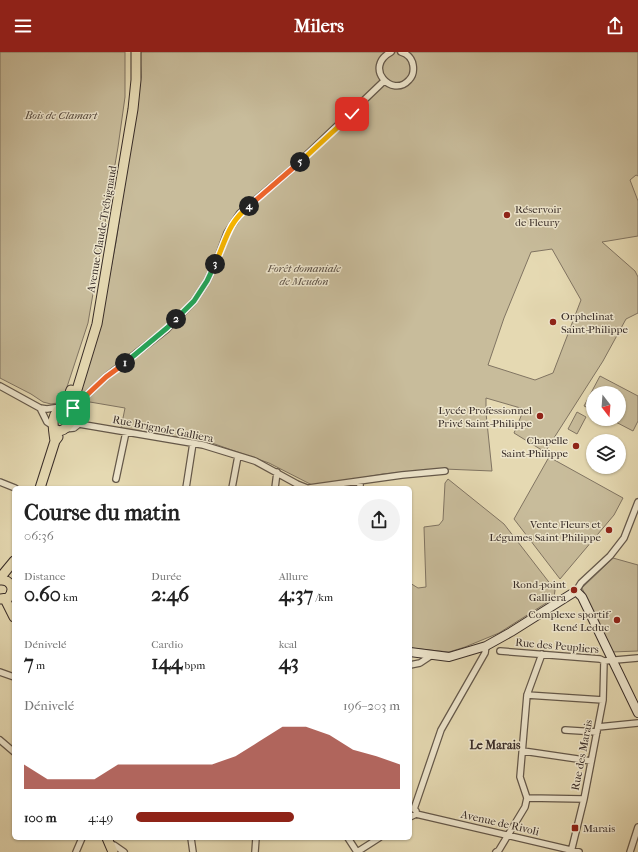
<!DOCTYPE html>
<html lang="fr">
<head>
<meta charset="utf-8">
<style>
  :root { --surface:#fff; --page:#f2f2f2; --text:#222; --muted:#767676; --accent:#8f2418 }
  body { margin:0; font-family:"IM FELL French Canon",serif; background:var(--page); color:var(--text); height:100vh; display:flex; flex-direction:column; font-size:15px; white-space:nowrap }
  * { box-sizing:border-box; margin:0 }
  p { font-size:13px; color:var(--muted) }
  .icon { flex:none; width:22px; height:22px; fill:none; stroke:currentColor; stroke-width:2; stroke-linecap:round; stroke-linejoin:round }
  .map { position:relative; flex:1; overflow:hidden }
  .side { position:absolute; left:12px; top:434px; width:400px; height:354px; display:flex; flex-direction:column; background:var(--surface); border-radius:6px; box-shadow:0 1px 3px #0004 }
  .side>* { flex:none }
  .needle { width:26px; rotate:163deg }
  .buttons { position:absolute; left:586px; top:334px; display:grid; gap:8px }
  .buttons a { display:grid; place-items:center; width:40px; height:40px; border-radius:50%; background:var(--surface); box-shadow:0 1px 3px #0004; font-size:20px }
  .pin { position:absolute; display:grid; place-items:center; width:34px; height:34px; color:#fff; margin:-17px; border-radius:8px; box-shadow:0 2px 6px #0006 }
  .km { position:absolute; width:20px; height:20px; margin:-10px; border-radius:50%; background:#222; color:#fff; font-size:11px; line-height:20px; text-align:center }
  .round { display:grid; place-items:center; flex:none; width:42px; height:42px; border-radius:21px; background:var(--page) }
  .summary { display:flex; align-items:center; justify-content:space-between; height:68px; padding:0 12px }
  h1 { font-size:22px; font-weight:700; line-height:30px }
  .figures { display:grid; grid-template-columns:repeat(3,1fr); gap:6px; height:68px; padding:4px 12px }
  .figures div { display:grid; align-content:center }
  .figures b { font-size:20px; font-weight:700 }
  .figures small { font-size:11px; font-weight:400 }
  .figures p { font-size:11px }
  .chart { height:112px; padding:8px 12px }
  .chart p { display:flex; justify-content:space-between }
  .chart svg { width:100%; height:72px; margin-top:4px; fill:var(--accent); opacity:.7 }
  ul { padding:0 12px; list-style:none; font-size:13px }
  li { display:grid; grid-template-columns:64px 48px 1fr; align-items:center; height:30px }
  li i { height:10px; border-radius:5px; background:var(--accent) }
  header { display:flex; justify-content:space-between; align-items:center; height:52px; padding:0 12px; background:var(--accent); color:#fff; font-size:18px; font-weight:700 }
  .map>svg:first-child { display:block }
  .green { fill:#c8bc9b; stroke:#807462; fill-rule:evenodd }
  .lines { fill:none; stroke-linecap:round; stroke-linejoin:round }
  .street-casing { stroke:#64584a; stroke-width:8 }
  .secondary-casing { stroke:#392d28; stroke-width:10 }
  .primary-casing { stroke:#392d28; stroke-width:11 }
  .street { stroke:#eee6cd; stroke-width:5.5 }
  .secondary { stroke:#eee6cd; stroke-width:8 }
  .primary { stroke:#e5d9b2; stroke-width:9 }
  .split-1-casing { stroke:#fff; stroke-width:8 }
  .split-2-casing { stroke:#fff; stroke-width:8 }
  .split-3-casing { stroke:#fff; stroke-width:8 }
  .split-4-casing { stroke:#fff; stroke-width:8 }
  .split-5-casing { stroke:#fff; stroke-width:8 }
  .split-6-casing { stroke:#fff; stroke-width:8 }
  .split-1 { stroke:#f0652b; stroke-width:5 }
  .split-2 { stroke:#22a559; stroke-width:5 }
  .split-3 { stroke:#22a559; stroke-width:5 }
  .split-4 { stroke:#f5b400; stroke-width:5 }
  .split-5 { stroke:#f0652b; stroke-width:5 }
  .split-6 { stroke:#f5b400; stroke-width:5 }
  .poi-dot { fill:#8f2418; stroke:#eee6cd; stroke-width:1.5 }
  .labels { text-anchor:middle; dominant-baseline:central; stroke-width:3; stroke-linejoin:round; paint-order:stroke }
  .park-label { font-size:11px; font-style:italic; fill:#564a3f; stroke:#eee6cd }
  .poi-label { font-size:11px; fill:#392d28; stroke:#eee6cd; text-anchor:end }
  .street-label { font-size:11px; fill:#392d28; stroke:#eee6cd }
  .neighbourhood-label { font-size:12px; font-weight:bold; fill:#392d28; stroke:#eee6cd }
</style>
</head>
<body>
<header><svg class="icon" aria-label="menu" viewBox="0 0 24 24"><path d="M4 6h16M4 12h16M4 18h16"/></svg>Milers<svg class="icon" aria-label="share" viewBox="0 0 24 24"><path d="M12 15V3M7 8l5-5 5 5M5 13v7h14v-7"/></svg></header>
<div class="map">
<svg width="638" height="800" viewBox="0 0 638 800">
  <rect width="100%" height="100%" fill="#e5d9b2"/>
  <filter id="stains"><feTurbulence type="fractalNoise" baseFrequency=".005" numOctaves="4"/><feColorMatrix values="0 0 0 0 .2 0 0 0 0 .09 0 0 0 0 .02 0 0 0 .5 -.17"/></filter>
  <radialGradient id="worn" r=".72"><stop offset=".6" stop-color="#630" stop-opacity="0"/><stop offset="1" stop-color="#630" stop-opacity=".3"/></radialGradient>
  <path class="green" d="M 0,0 L 125,0 L 125,45 L 118,95 L 88,271 L 64,344 L 57,351 L 51,352 L 43,350 L 31,342 L 0,326 Z
    M 140,0 L 638,0 L 638,124 L 636,123 L 630,128 L 638,149 L 638,184 L 602,190 L 635,219 L 638,225 L 638,261 L 626,267 L 603,309 L 545,400 L 514,381 L 524,357 L 486,346 L 486,361 L 492,419 L 444,417 L 383,422 L 314,434 L 269,411 L 209,390 L 121,376 L 125,356 L 84,349 L 80,340 L 100,273 L 116,190 L 141,25 ZM 552,197 L 581,248 L 553,321 L 535,328 L 488,313 L 504,266 L 531,200 Z
    M 600,324 L 638,344 L 638,369 L 633,379 L 610,367 L 619,367 L 619,341 L 593,341 L 593,358 L 584,354 Z
    M 577,360 L 586,365 L 577,382 L 568,377 Z
    M 549,405 L 623,446 L 614,463 L 560,527 L 514,467 Z
    M 448,427 L 504,472 L 555,538 L 554,546 L 499,581 L 465,595 L 449,600 L 410,596 L 410,531 L 418,536 L 426,535 L 424,475 L 439,473 L 443,468 L 445,431 Z
    M 613,506 L 638,513 L 638,599 L 612,600 L 582,536 Z"/>
  <g class="lines">
    <g class="street-casing">
      <path id="street" d="M 391,0 C 363,15 392,47 409,28 C 413,24 414,19 413,13 C 412,7 408,2 401,0
        M 0,334 L 40,356 L 47,357 L 61,355
        M 40,356 L 47,370 L 53,374
        M 73,356 L 106,325 L 167,277 L 194,249 L 207,229 L 217,208 L 227,181 L 240,161 L 292,117 L 384,29
        M 79,372 L 203,393 L 255,409 L 297,432 L 307,436
        M 65,377 L 74,376 L 79,372 C 80,366 78,362 73,358
        M 116,427 L 126,380
        M 360,429 L 360,436
        M 0,430 L 15,436
        M 186,436 L 193,391
        M 232,436 L 238,404
        M 275,436 L 277,420
        M 309,436 L 402,423 L 445,419
        M 576,539 L 581,531 L 610,504 L 624,486 L 638,450
        M 500,599 L 600,607 L 604,609 L 638,606
        M 410,613 L 420,611 L 432,603
        M 0,620 L 14,625
        M 527,643 L 603,648
        M 598,675 L 638,671
        M 565,678 L 597,680
        M 0,688 L 14,700
        M 523,699 L 591,709
        M 527,746 L 584,747
        M 416,762 L 579,800
        M 410,765 L 416,762 L 416,759 L 414,757 L 441,678 L 485,601 L 486,594
        M 191,786 L 193,800
        M 348,786 L 357,800
        M 110,793 L 114,793 L 124,800
        M 76,800 L 82,786
        M 255,800 L 256,786
        M 357,800 L 379,786
        M 496,800 L 499,798 L 525,755 L 527,746 L 520,725 L 527,643 L 542,602
        M 571,800 L 584,747 L 603,648 L 604,609
        M 630,800 L 638,775"/>
    </g>
    <g class="secondary-casing">
      <path id="secondary" d="M 410,600 L 449,605 L 486,594 L 511,580 L 576,539 L 582,545 L 638,661"/>
    </g>
    <g class="primary-casing">
      <path id="primary" d="M 65,353 L 71,338
        M 72,354 L 97,272 L 133,57 L 136,28 L 136,0
        M 54,377 L 60,379 C 70,376 76,363 72,354 L 65,353 C 49,361 53,375 55,389
        M 40,436 L 55,389 L 58,385
        M 0,526 L 14,509
        M 0,528 C 11,527 16,538 8,546 L 0,547
        M 5,547 L 14,565
        M 107,786 L 113,800"/>
    </g>
    <use href="#street" class="street"/>
    <use href="#secondary" class="secondary"/>
    <use href="#primary" class="primary"/>
  </g>
  <g class="lines">
    <g class="split-1-casing">
      <path id="split-1" d="M 73,356 L 106,325 L 125,311"/>
    </g>
    <g class="split-2-casing">
      <path id="split-2" d="M 125,311 L 167,276 L 176,267"/>
    </g>
    <g class="split-3-casing">
      <path id="split-3" d="M 176,267 L 194,249 L 207,229 L 215,212"/>
    </g>
    <g class="split-4-casing">
      <path id="split-4" d="M 215,212 C 226,189 227,172 249,154"/>
    </g>
    <g class="split-5-casing">
      <path id="split-5" d="M 249,154 L 300,110"/>
    </g>
    <g class="split-6-casing">
      <path id="split-6" d="M 300,110 L 352,62"/>
    </g>
    <use href="#split-1" class="split-1"/>
    <use href="#split-2" class="split-2"/>
    <use href="#split-3" class="split-3"/>
    <use href="#split-4" class="split-4"/>
    <use href="#split-5" class="split-5"/>
    <use href="#split-6" class="split-6"/>
  </g>
  <g class="poi-dot">
    <circle cx="507" cy="163" r="4"/>
    <circle cx="553" cy="270" r="4"/>
    <circle cx="540" cy="364" r="4"/>
    <circle cx="576" cy="394" r="4"/>
    <circle cx="609" cy="478" r="4"/>
    <circle cx="574" cy="538" r="4"/>
    <circle cx="617" cy="568" r="4"/>
    <rect x="571" y="772" width="8" height="8" rx="2"/>
  </g>
  <g class="labels">
    <g class="park-label">
      <text x="61" y="63">Bois de Clamart</text>
      <text x="304" y="216">Forêt domaniale<tspan x="304" dy="13">de Meudon</tspan></text>
    </g>
    <g class="poi-label">
      <text x="515" y="157" text-anchor="start">Réservoir<tspan x="515" dy="13">de Fleury</tspan></text>
      <text x="561" y="264" text-anchor="start">Orphelinat<tspan x="561" dy="13">Saint-Philippe</tspan></text>
      <text x="532" y="358">Lycée Professionnel<tspan x="532" dy="13">Privé Saint-Philippe</tspan></text>
      <text x="568" y="388">Chapelle<tspan x="568" dy="13">Saint-Philippe</tspan></text>
      <text x="601" y="472">Vente Fleurs et<tspan x="601" dy="13">Légumes Saint Philippe</tspan></text>
      <text x="566" y="532">Rond-point<tspan x="566" dy="13">Galliera</tspan></text>
      <text x="609" y="562">Complexe sportif<tspan x="609" dy="13">René Leduc</tspan></text>
      <text x="583" y="776" text-anchor="start">Marais</text>
    </g>
    <g class="street-label">
      <text transform="translate(102 177) rotate(-80)">Avenue Claude Trébignaud</text>
      <text transform="translate(163 377) rotate(11)">Rue Brignole Galliera</text>
      <text transform="translate(557 594) rotate(5)">Rue des Peupliers</text>
      <text transform="translate(582 703) rotate(-79)">Rue des Marais</text>
      <text transform="translate(500 771) rotate(13)">Avenue de Rivoli</text>
    </g>
    <g class="neighbourhood-label">
      <text x="495" y="693">Le Marais</text>
    </g>
  </g>
  <rect width="100%" height="100%" filter="url(#stains)"/>
  <rect width="100%" height="100%" fill="url(#worn)"/>
</svg>
<div class="buttons">
<a><svg class="needle" viewBox="-14 -14 28 28"><path d="M0-13l5 13h-10z" fill="#e53935"/><path d="M0 13l5-13h-10z" fill="#767676"/></svg></a>
<a><svg class="icon" aria-label="layers" viewBox="0 0 24 24"><path d="M12 4l9 5-9 5-9-5zM3 14l9 5 9-5"/></svg></a>
</div>
<div class="pin" style="left:73px;top:356px;background:#1e9e55"><svg class="icon" aria-label="arrive" viewBox="0 0 24 24"><path d="M6 21V4h12l-3 4 3 4H6"/></svg></div>
<div class="pin" style="left:352px;top:62px;background:#d93025"><svg class="icon" aria-label="check" viewBox="0 0 24 24"><path d="M5 12l5 5 9-10"/></svg></div>
<b class="km" style="left:125px;top:311px">1</b>
<b class="km" style="left:176px;top:267px">2</b>
<b class="km" style="left:215px;top:212px">3</b>
<b class="km" style="left:249px;top:154px">4</b>
<b class="km" style="left:300px;top:110px">5</b>
<section class="side">
<div class="summary"><div><h1>Course du matin</h1><p>06:36</p></div><a class="round"><svg class="icon" aria-label="share" viewBox="0 0 24 24"><path d="M12 15V3M7 8l5-5 5 5M5 13v7h14v-7"/></svg></a></div>
<div class="figures">
<div><p>Distance</p><b>0.60<small> km</small></b></div>
<div><p>Durée</p><b>2:46</b></div>
<div><p>Allure</p><b>4:37<small> /km</small></b></div>
</div>
<div class="figures">
<div><p>Dénivelé</p><b>7<small> m</small></b></div>
<div><p>Cardio</p><b>144<small> bpm</small></b></div>
<div><p>kcal</p><b>43</b></div>
</div>
<div class="chart"><p><span>Dénivelé</span>196–203 m</p>
<svg viewBox="0 0 160 44" preserveAspectRatio="none"><path d="M0 44V29L10 38L20 38L30 38L40 29L50 29L60 29L70 29L80 29L90 24L100 15L110 6L120 6L130 11L140 20L150 24L160 29V44z"/></svg>
</div>
<ul>
<li><b>100 m</b>4:49<i style="width:60%"></i></li>
</ul>
</section>
</div>
</body>
</html>
